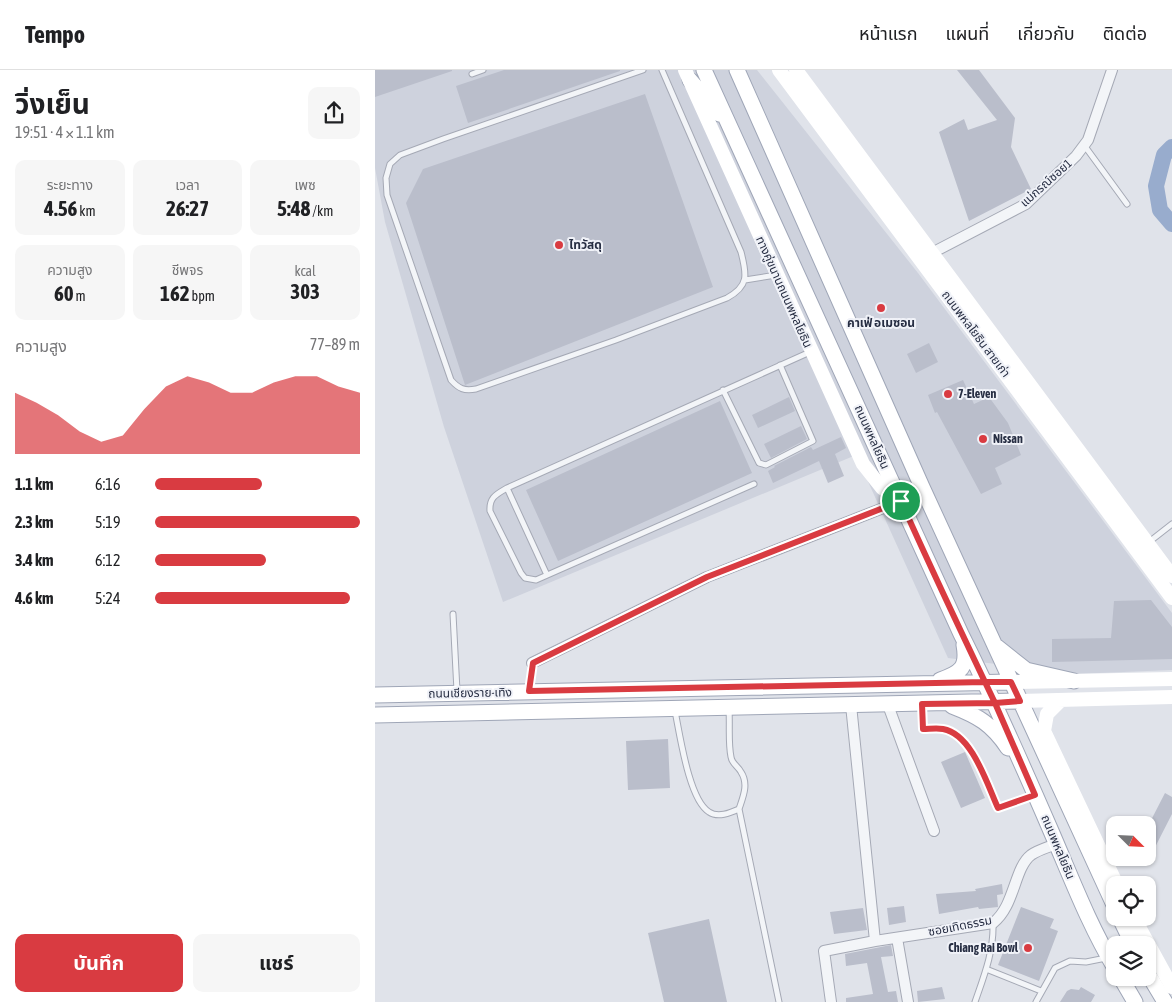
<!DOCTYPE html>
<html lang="th">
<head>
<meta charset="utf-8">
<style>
  :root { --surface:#fff; --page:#f6f6f6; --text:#202124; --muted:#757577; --line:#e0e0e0; --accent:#d93b41 }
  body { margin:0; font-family:"Asap Condensed","Noto Sans Thai",sans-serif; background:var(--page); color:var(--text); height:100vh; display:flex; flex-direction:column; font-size:19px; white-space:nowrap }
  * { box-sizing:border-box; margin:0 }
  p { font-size:16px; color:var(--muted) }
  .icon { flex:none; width:28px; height:28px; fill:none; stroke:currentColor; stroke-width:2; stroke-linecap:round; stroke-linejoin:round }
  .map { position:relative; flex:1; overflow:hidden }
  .side { display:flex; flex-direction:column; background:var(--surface); width:375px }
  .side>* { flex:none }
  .needle { width:32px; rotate:114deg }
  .fabs { position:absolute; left:731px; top:746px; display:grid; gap:10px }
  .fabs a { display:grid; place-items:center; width:50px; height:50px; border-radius:10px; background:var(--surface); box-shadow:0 1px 4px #0004; font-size:25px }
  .pin { position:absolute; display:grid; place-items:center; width:42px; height:42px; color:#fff; margin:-21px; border:2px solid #fff; border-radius:50%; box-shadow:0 1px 5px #0007 }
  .round { display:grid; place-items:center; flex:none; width:52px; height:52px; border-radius:10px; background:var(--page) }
  .head { display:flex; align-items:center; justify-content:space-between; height:85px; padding:0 15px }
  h1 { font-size:28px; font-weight:700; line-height:38px }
  .metrics { display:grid; grid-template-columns:repeat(3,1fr); gap:8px; height:85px; padding:5px 15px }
  .metrics div { display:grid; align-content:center; border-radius:10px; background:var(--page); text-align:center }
  .metrics b { font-size:21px; font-weight:700 }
  .metrics small { font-size:14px; font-weight:400 }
  .metrics p { font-size:14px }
  .chart { height:140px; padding:10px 15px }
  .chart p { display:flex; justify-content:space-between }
  .chart svg { width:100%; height:90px; margin-top:5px; fill:var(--accent); opacity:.7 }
  .action { display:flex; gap:10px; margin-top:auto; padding:10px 15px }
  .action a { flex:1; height:58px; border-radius:10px; background:var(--accent); color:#fff; font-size:20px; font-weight:700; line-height:58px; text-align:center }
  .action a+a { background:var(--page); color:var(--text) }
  ul { padding:0 15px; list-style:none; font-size:16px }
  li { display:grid; grid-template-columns:80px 60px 1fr; align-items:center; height:38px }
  li i { height:12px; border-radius:6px; background:var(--accent) }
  header { display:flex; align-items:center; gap:30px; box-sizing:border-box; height:70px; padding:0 25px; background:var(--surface); border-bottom:1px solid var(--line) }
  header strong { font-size:24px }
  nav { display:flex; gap:28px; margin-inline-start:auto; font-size:18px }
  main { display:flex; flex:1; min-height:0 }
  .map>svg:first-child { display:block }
  .built { fill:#ced2dd }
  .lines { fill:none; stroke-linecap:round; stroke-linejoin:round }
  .river { stroke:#98accd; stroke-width:16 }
  .building { fill:#babecb }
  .service-casing { stroke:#a5a9b5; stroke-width:7 }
  .minor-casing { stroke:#a5a9b5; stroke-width:12 }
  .primary-casing { stroke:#9fa6b7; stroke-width:17 }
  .service { stroke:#f3f5f8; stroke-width:5 }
  .minor { stroke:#f3f5f8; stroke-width:10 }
  .secondary { stroke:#fff; stroke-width:14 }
  .primary { stroke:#fff; stroke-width:15 }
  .route-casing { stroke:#fff; stroke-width:10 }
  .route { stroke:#d93b41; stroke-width:6 }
  .poi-dot { fill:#d93b41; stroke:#f0f2f8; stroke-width:2 }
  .labels { text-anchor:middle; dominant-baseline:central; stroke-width:4; stroke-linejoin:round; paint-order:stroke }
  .street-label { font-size:12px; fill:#272e43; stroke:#f0f2f8 }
  .poi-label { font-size:12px; font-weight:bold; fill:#272e43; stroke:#f0f2f8; text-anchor:start }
</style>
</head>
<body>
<header>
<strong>Tempo</strong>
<nav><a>หน้าแรก</a><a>แผนที่</a><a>เกี่ยวกับ</a><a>ติดต่อ</a></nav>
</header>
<main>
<section class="side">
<div class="head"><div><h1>วิ่งเย็น</h1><p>19:51 · 4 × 1.1 km</p></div><a class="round"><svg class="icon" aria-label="share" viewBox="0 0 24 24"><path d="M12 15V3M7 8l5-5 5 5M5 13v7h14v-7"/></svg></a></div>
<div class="metrics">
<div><p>ระยะทาง</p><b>4.56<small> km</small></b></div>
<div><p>เวลา</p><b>26:27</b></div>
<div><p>เพซ</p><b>5:48<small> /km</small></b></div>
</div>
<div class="metrics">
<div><p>ความสูง</p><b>60<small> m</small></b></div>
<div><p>ชีพจร</p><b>162<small> bpm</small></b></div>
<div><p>kcal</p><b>303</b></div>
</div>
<div class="chart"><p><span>ความสูง</span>77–89 m</p>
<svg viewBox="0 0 160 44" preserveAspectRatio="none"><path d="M0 44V14L10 19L20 25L30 33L40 38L50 35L60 22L70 11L80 6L90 9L100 14L110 14L120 9L130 6L140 6L150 11L160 14V44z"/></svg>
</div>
<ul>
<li><b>1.1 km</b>6:16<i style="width:52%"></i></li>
<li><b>2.3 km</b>5:19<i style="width:100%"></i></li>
<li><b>3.4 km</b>6:12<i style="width:54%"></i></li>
<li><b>4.6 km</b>5:24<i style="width:95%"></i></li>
</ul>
<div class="action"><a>บันทึก</a><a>แชร์</a></div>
</section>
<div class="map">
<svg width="797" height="932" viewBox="0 0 797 932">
  <rect width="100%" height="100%" fill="#e0e3ea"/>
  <path class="built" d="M 0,0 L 382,0 L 543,203 L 797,543 L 797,600 L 700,604 L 573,588 L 481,385 L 128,532 L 69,357 L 10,152 L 0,98 Z"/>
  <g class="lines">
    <path class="river" d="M 797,77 L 789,85 L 781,116 L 785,140 L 797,154"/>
  </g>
  <path class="building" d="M 0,0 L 77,0 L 77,1 L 0,27 Z
    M 129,0 L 245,0 L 245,1 L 93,53 L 81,16 Z
    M 582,0 L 604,0 L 640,48 L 636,77 L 656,119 L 594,151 L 564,62 L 589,49 L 593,60 L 622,50 Z
    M 270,24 L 338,217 L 90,315 L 31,133 L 48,99 Z
    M 554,273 L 563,292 L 541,303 L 532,284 Z
    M 588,310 L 599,334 L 614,327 L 633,353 L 646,385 L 620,398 L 627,414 L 606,424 L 562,342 L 560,343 L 553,325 Z
    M 414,327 L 420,341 L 383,358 L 377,345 Z
    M 345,331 L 377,403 L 183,491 L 151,420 Z
    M 426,356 L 432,369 L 396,388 L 389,374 Z
    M 466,367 L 471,378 L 460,384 L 469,406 L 453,413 L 444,391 L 398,413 L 393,401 L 400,397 L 399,396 L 436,377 L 438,380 Z
    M 776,530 L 797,557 L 797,589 L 677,592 L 677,569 L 736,568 L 739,531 Z
    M 293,669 L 295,718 L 253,720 L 251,671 Z
    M 590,682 L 610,728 L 586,738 L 566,692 Z
    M 790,723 L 797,727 L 797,744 L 772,793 L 772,758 Z
    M 627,814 L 628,824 L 622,825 L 623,837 L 604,839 L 603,837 L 564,844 L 561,824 L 601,821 L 600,819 Z
    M 529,836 L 531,852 L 514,855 L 512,838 Z
    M 646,837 L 679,849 L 675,858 L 683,861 L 664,911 L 623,895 Z
    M 488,838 L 492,860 L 459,864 L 455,842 Z
    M 334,849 L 352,932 L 289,932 L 273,863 Z
    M 516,875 L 518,886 L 506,887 L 513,922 L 521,921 L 523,932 L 471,932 L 471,928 L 498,924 L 492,893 L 471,896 L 470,884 Z
    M 567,917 L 570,929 L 543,932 L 542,921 Z
    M 706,917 L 720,925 L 716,932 L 685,932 L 692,921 L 696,919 L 704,920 Z"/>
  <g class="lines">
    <g class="service-casing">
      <path id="service" d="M 268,0 L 68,69 L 25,85 L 15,94 L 11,108 L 12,125 L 76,310 C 84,319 89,321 101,319 L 241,270 L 352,228 C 374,216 372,205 366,182 L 287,0
        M 97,4 L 108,0
        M 709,75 L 752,134
        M 370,210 L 401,205
        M 348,320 L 384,393 L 391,395 L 438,371 L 405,295
        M 379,414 L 161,510 L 150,508 L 146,503 L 115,441 C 114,427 122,424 132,418 L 435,282
        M 132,418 L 172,505
        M 774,472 L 797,454
        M 78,544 L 82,621
        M 154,620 L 157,593
        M 547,635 L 548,659 C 554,659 562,658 568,659 C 597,664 612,714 623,738 L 659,725
        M 354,640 C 355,655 353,672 356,687 C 357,694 363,696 366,702 C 374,714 368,727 364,739 L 404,932
        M 300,641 C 305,665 314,730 334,742 C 343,748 355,743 364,739
        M 611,899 L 666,921
        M 600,932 C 609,906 619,881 618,853
        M 661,932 L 680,898 L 695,891 L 711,892 L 731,888"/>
    </g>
    <g class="minor-casing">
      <path id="minor" d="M 553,185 L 651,134 L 701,86 L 713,70 L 737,0
        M 157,593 L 332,507 L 526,431
        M 476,635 L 500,871
        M 513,635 L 559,761
        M 522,868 L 533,932
        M 456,932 L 449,881 L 500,871 L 618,853 C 640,836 639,798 656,785 C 663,780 674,777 681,774"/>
    </g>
    <g class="primary-casing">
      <path id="primary" d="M 329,0 L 586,564 C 618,628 647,694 676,761 C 696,807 714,855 740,898
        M 362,0 L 547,417 L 740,837
        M 315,10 L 344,44
        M 622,577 L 651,600 L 699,611
        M 565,610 C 586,603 593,597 589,575
        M 0,625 L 636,612
        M 577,636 C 603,646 617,654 633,678
        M 0,645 L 645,631
        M 745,848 L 758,875
        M 772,902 L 790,932
        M 746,908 L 760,932"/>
    </g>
    <use href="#service" class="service"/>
    <use href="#minor" class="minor"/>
    <path class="secondary" d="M 310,0 L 488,394 L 507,418 L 526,431
      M 404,0 L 797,528
      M 421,0 L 797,506
      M 636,612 L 797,609
      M 686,630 L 672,644 L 669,661 L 742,815
      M 645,631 L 797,627
      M 759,848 L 797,917"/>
    <use href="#primary" class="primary"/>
  </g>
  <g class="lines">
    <g class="route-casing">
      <path id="route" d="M 526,431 C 556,499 588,566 620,633 L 547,634 L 548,659 C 554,659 562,658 568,659 C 597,664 612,714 623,738 L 660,725 L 620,633 L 645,631 L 636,612 L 610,612 L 154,621 L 158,593 L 332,507 L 526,431"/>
    </g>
    <use href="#route" class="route"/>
  </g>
  <g class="poi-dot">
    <circle cx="184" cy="175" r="5"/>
    <circle cx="506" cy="238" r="5"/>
    <circle cx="573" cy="324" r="5"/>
    <circle cx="608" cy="369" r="5"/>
    <circle cx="653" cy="878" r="5"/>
  </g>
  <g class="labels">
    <g class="street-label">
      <text transform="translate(671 113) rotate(-42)">แม่กรณ์ซอย1</text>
      <text transform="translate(409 222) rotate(66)">ทางคู่ขนานถนนพหลโยธิน</text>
      <text transform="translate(601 264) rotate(53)">ถนนพหลโยธิน สายเก่า</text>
      <text transform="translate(497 367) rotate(66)">ถนนพหลโยธิน</text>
      <text transform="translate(95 623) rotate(-1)">ถนนเชียงราย-เทิง</text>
      <text transform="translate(683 777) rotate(67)">ถนนพหลโยธิน</text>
      <text transform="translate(585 856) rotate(-11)">ซอยเทิดธรรม</text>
    </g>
    <g class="poi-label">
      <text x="194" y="175">ไทวัสดุ</text>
      <text x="506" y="253" text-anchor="middle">คาเฟ่ อเมซอน</text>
      <text x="583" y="324">7-Eleven</text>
      <text x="618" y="369">Nissan</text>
      <text x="643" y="878" text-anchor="end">Chiang Rai Bowl</text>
    </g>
  </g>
</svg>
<div class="fabs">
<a><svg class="needle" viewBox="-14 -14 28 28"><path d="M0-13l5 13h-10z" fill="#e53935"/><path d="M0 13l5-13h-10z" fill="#757577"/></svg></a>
<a><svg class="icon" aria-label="locate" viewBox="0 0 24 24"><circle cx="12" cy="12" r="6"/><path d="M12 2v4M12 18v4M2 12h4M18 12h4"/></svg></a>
<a><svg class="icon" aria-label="layers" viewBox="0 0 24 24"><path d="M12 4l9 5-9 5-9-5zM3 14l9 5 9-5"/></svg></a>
</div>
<div class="pin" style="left:526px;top:431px;background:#1e9e55"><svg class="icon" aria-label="arrive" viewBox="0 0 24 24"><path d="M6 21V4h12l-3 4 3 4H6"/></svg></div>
</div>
</main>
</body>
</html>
